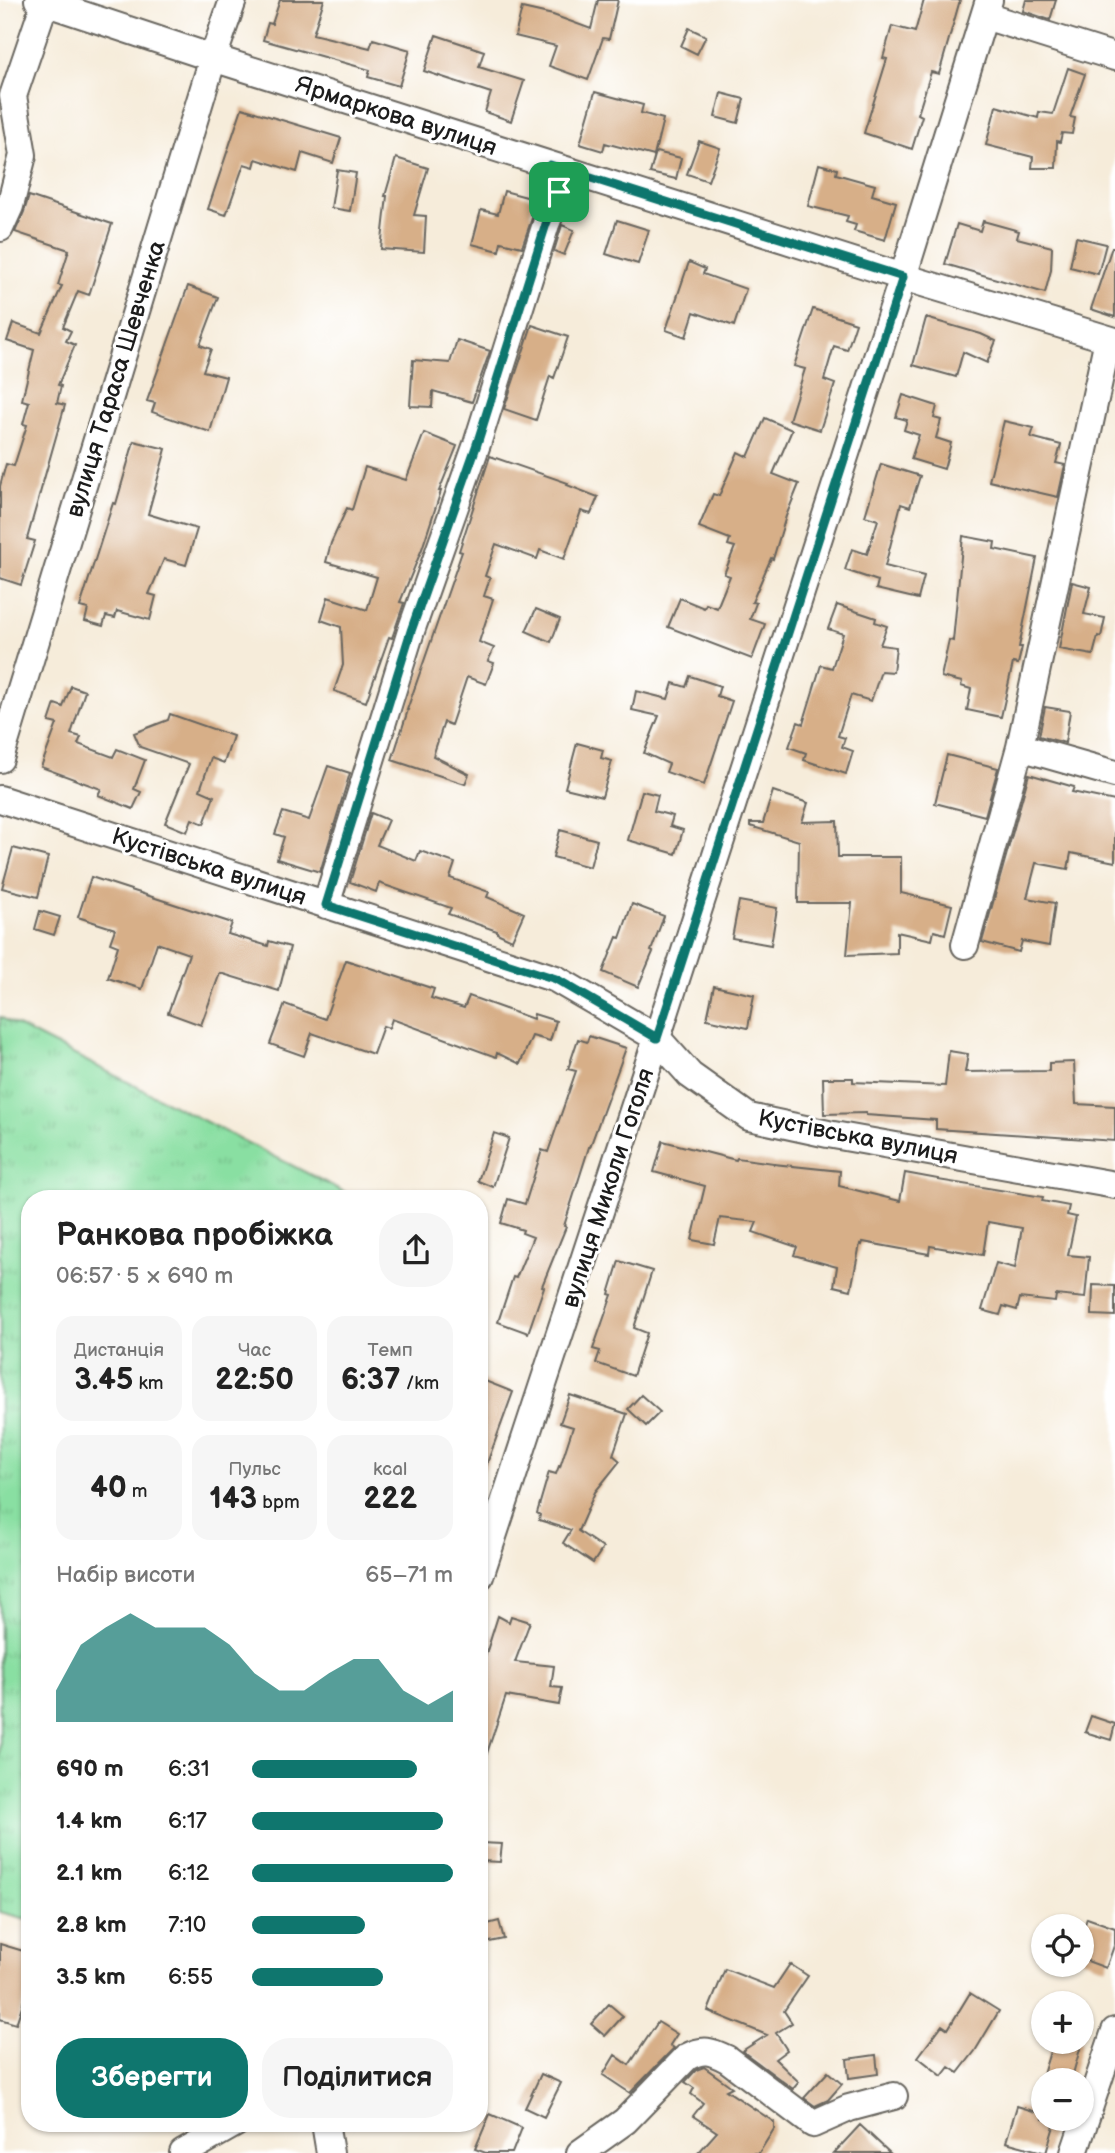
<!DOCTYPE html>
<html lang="uk">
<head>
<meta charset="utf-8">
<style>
  :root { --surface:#fff; --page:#f6f6f6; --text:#222; --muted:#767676; --accent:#0f766e }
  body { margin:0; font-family:"Balsamiq Sans",sans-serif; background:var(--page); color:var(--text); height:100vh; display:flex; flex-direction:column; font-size:26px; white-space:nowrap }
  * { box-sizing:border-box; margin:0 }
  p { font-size:23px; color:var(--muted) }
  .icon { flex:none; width:38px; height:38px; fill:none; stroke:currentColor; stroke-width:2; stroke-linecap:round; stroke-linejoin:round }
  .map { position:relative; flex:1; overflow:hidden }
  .drawer { position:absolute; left:21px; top:1190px; width:467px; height:942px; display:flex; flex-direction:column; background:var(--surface); border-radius:28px; box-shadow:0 2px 5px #0004 }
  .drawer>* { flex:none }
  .buttons { position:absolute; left:1031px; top:1914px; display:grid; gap:14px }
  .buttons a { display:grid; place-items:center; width:63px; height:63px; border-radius:50%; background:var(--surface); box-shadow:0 2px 5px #0004; font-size:35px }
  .pin { position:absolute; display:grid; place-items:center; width:60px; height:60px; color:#fff; margin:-30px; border-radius:14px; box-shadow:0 4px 10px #0006 }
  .round { display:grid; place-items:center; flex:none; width:74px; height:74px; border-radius:28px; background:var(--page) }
  .headline { display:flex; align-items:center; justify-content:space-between; height:119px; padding:0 35px }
  h1 { font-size:32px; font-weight:700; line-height:52px }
  .figures { display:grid; grid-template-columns:repeat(3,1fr); gap:10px; height:119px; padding:7px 35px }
  .figures div { display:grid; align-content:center; border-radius:18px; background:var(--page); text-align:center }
  .figures b { font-size:30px; font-weight:700 }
  .figures small { font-size:19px; font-weight:400 }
  .figures p { font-size:19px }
  .chart { height:196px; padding:14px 35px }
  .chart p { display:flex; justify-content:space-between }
  .chart svg { width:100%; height:126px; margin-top:7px; fill:var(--accent); opacity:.7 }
  .primary-button { display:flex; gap:14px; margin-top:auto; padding:14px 35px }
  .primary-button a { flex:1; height:80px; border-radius:28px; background:var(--accent); color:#fff; font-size:28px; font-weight:700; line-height:80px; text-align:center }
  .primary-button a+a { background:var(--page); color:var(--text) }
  ul { padding:0 35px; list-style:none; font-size:23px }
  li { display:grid; grid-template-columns:112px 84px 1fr; align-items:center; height:52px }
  li i { height:18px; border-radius:9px; background:var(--accent) }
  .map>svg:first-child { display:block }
  .grass { fill:url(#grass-tufts); stroke:#527e5f; stroke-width:2 }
  .building { fill:#d7af88 }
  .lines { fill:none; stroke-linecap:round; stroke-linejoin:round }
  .minor-casing { stroke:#68655e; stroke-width:30 }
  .minor { stroke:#fff; stroke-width:26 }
  .route-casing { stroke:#fff; stroke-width:14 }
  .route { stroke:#0f766e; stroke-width:9 }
  .labels { text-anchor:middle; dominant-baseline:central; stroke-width:6; stroke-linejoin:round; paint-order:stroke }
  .street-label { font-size:24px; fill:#1c1c1c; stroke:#fff }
</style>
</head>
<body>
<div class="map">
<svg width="1115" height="2153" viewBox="0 0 1115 2153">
  <defs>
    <pattern id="grass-tufts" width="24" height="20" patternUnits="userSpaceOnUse" patternTransform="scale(1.75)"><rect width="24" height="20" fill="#89dfa2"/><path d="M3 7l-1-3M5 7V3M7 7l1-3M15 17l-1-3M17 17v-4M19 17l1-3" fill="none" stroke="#76bf8b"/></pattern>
  </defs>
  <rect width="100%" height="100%" fill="#fff"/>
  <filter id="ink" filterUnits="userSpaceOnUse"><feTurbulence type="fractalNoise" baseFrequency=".0143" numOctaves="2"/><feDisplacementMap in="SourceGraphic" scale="14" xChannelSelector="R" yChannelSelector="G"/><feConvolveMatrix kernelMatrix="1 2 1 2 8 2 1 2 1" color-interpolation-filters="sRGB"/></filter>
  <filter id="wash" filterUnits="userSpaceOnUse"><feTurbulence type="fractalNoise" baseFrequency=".00686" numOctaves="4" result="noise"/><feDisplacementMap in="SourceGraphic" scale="28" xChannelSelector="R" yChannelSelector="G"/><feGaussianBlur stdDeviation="1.57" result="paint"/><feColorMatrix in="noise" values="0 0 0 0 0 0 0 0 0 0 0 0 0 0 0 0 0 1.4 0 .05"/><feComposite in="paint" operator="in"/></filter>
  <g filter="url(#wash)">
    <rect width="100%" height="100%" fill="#f6ecda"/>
    <path class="grass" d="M 0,1017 L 358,1199 L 30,1199 L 30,1920 L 0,1912 Z"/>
    <g id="blocks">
      <path class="building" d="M 280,0 L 324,0 L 313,34 L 370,48 L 373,39 L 410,50 L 399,86 L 368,77 L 370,70 L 263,40 L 268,23 L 272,24 Z
        M 598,0 L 618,0 L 609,39 L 603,38 L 588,80 L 549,66 L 556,46 L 515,36 L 522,8 L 553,15 L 591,29 Z
        M 924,0 L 960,0 L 939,74 L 931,72 L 918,114 L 922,116 L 912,149 L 864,133 L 887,59 L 883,58 L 892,26 L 915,32 Z
        M 1026,0 L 1056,0 L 1050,20 L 1023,11 Z
        M 689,28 L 706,36 L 697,54 L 681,46 Z
        M 436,35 L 484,51 L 479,67 L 524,81 L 511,121 L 485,112 L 491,93 L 424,71 Z
        M 1068,68 L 1085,74 L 1070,117 L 1075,118 L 1072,134 L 1062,133 L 1060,142 L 1057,141 L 1056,168 L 1032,168 L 1033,157 L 986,145 L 996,106 L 1038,118 L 1039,112 L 1053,114 Z
        M 595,92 L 643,105 L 641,113 L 663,119 L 654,156 L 605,143 L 603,151 L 580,144 Z
        M 721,93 L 744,99 L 738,123 L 715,117 Z
        M 242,108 L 341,138 L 333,163 L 302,153 L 297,172 L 256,159 L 254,167 L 244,164 L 226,215 L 208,209 Z
        M 699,141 L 720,148 L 708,181 L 687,174 Z
        M 656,152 L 681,158 L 676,179 L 650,173 Z
        M 396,158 L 428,168 L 414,215 L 426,216 L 424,252 L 381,249 L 387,196 L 385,196 Z
        M 819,164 L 837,169 L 836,174 L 875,185 L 872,195 L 896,202 L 885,240 L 854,231 L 856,225 L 846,222 L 848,216 L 808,206 Z
        M 337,170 L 356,173 L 350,211 L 331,208 Z
        M 504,191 L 534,199 L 530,214 L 533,215 L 522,247 L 501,242 L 499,251 L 472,244 L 481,210 L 498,214 Z
        M 29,196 L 112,224 L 89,295 L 78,291 L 63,327 L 71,331 L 66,341 L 75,345 L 58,385 L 61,386 L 57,403 L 65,405 L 27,539 L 35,541 L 21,585 L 0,578 L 0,486 L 6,464 L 14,466 L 27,425 L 23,424 L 29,402 L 22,400 L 34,350 L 7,341 L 13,323 L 41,333 L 62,286 L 58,285 L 69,250 L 15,232 L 24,212 Z
        M 617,220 L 649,230 L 638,264 L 606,254 Z
        M 983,221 L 1019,231 L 1017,238 L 1052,247 L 1051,270 L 1045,293 L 945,264 L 957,224 L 980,231 Z
        M 562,225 L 574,230 L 564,255 L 554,251 Z
        M 1076,237 L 1106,244 L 1098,274 L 1070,267 Z
        M 1112,247 L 1115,247 L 1115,317 L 1091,309 Z
        M 689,262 L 705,269 L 703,274 L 746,289 L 734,326 L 694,312 L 686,337 L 666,330 Z
        M 188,286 L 218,297 L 200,345 L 211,349 L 203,371 L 226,377 L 210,432 L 152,412 L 155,403 L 147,401 Z
        M 813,309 L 856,323 L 847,350 L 834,346 L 824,380 L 835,384 L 820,430 L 789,420 L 805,369 L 794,366 Z
        M 926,318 L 981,334 L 996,341 L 987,363 L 963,352 L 956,377 L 913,365 Z
        M 532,325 L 568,337 L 554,378 L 550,376 L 536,420 L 504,409 Z
        M 457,340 L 490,351 L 472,402 L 433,391 L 432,407 L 410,406 L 413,360 L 450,363 Z
        M 903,395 L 937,406 L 934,418 L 941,420 L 936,438 L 951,443 L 944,469 L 911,459 L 919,435 L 904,430 L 907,420 L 896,417 Z
        M 765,418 L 792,430 L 773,474 L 799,484 L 786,516 L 773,559 L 771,558 L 752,602 L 756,603 L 750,619 L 765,624 L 752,659 L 668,627 L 680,598 L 704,608 L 706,604 L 717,608 L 730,576 L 724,574 L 735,547 L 728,545 L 730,539 L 699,527 L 713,494 L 719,496 L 738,452 L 748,457 Z
        M 1004,421 L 1034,428 L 1031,437 L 1061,445 L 1056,463 L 1065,465 L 1058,497 L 989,481 Z
        M 424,433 L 457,446 L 439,491 L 441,491 L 422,549 L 400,602 L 404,603 L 392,638 L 389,637 L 366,702 L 334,691 L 343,665 L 341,627 L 321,620 L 328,597 L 367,610 L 377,577 L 326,562 L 331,543 L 347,508 L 352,510 L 365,467 L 406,480 Z
        M 134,441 L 166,449 L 148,514 L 197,529 L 186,565 L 164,559 L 149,594 L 156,596 L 150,620 L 117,611 L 115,618 L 106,616 L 103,626 L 85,621 L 88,609 L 80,607 L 113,503 L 116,504 Z
        M 490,456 L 568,483 L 567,485 L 598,497 L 591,514 L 581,511 L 564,559 L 540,550 L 537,559 L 496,544 L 485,576 L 490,578 L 484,596 L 493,599 L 479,642 L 494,648 L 488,661 L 494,663 L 486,684 L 467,677 L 451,725 L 444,722 L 433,756 L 469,774 L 465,784 L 392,760 L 408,710 L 407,710 L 462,552 L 459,551 Z
        M 881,464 L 920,476 L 910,507 L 901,504 L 885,566 L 924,576 L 918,599 L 876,589 L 878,581 L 845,570 L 852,549 L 867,554 L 878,520 L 865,516 Z
        M 963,536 L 995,542 L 994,549 L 1037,558 L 1019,647 L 1022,647 L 1018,664 L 1013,663 L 1001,717 L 967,710 L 971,689 L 961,686 L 962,682 L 941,677 L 949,640 L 953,641 Z
        M 1072,582 L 1091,587 L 1084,614 L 1105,618 L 1101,637 L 1098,636 L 1093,655 L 1059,649 Z
        M 837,605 L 876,618 L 875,622 L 887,626 L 880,645 L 896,647 L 893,672 L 881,671 L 871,701 L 851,695 L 838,736 L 845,738 L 842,747 L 853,751 L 846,774 L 804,760 L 806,753 L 789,747 L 798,722 L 803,724 L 821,665 L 832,668 L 843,634 L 828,629 Z
        M 536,609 L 560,619 L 551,642 L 526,631 Z
        M 690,676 L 720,686 L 717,696 L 732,701 L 704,785 L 666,772 L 669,764 L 644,753 L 659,716 L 632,710 L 636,691 L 668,699 L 673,683 L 686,687 Z
        M 71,686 L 85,691 L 71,734 L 81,737 L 78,744 L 113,757 L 117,749 L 145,760 L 134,789 L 141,792 L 133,809 L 98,795 L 101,789 L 41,767 L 57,724 L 49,722 L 55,704 L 63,707 Z
        M 1045,707 L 1070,711 L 1065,743 L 1039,736 Z
        M 170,714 L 233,736 L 224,763 L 211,758 L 200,790 L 214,796 L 204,824 L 192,819 L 187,832 L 165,823 L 189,764 L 140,747 L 134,733 L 168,720 Z
        M 577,743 L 603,750 L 601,758 L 612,761 L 602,797 L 565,788 Z
        M 947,755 L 998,768 L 985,816 L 935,803 Z
        M 328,766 L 350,773 L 320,872 L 277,859 L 284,837 L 275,834 L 283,812 L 309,820 Z
        M 1029,774 L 1074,787 L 1072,792 L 1115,801 L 1115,862 L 1071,853 L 1068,869 L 1036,863 L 1027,898 L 1055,903 L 1049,946 L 1022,941 L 1019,952 L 982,942 Z
        M 642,791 L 658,795 L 654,811 L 673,816 L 670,826 L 683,830 L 676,854 L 628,840 Z
        M 773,791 L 808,803 L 802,822 L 837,821 L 838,857 L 901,857 L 901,893 L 952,905 L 945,934 L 934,931 L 932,940 L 897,932 L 897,953 L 847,955 L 852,903 L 798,903 L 799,841 L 750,826 L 750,823 L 763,823 Z
        M 371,813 L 388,820 L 377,845 L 416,861 L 420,851 L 455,863 L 450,878 L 489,892 L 487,897 L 524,913 L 512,940 L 497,933 L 497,931 L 448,914 L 451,908 L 379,883 L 376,892 L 350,882 Z
        M 560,830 L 597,840 L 590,867 L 553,857 Z
        M 13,848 L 48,857 L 38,897 L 2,888 Z
        M 91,877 L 232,923 L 228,934 L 268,946 L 269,941 L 290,947 L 279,991 L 220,973 L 201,1025 L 168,1013 L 189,954 L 157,943 L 142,989 L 108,978 L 118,946 L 110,943 L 115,929 L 78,917 Z
        M 739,901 L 777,908 L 771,945 L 732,938 Z
        M 632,904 L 664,916 L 651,951 L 653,952 L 638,987 L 603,972 L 617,937 L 620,938 Z
        M 40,911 L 60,917 L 54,935 L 35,929 Z
        M 346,960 L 434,989 L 431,998 L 464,1008 L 469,996 L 533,1019 L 534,1014 L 556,1021 L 550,1041 L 532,1036 L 520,1064 L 497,1053 L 496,1057 L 392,1019 L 389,1028 L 383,1026 L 373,1054 L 312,1033 L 304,1056 L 270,1044 L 285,1004 L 325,1019 Z
        M 714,986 L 754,995 L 748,1028 L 707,1019 Z
        M 589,1036 L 626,1048 L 590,1147 L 589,1147 L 564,1226 L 566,1227 L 542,1286 L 544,1287 L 528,1333 L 498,1322 L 513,1277 L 516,1278 L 533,1237 L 522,1233 L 523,1230 L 501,1223 L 508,1199 L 525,1204 L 542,1150 L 548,1152 L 576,1071 L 568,1069 L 578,1039 L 587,1042 Z
        M 949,1051 L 968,1054 L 965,1072 L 1049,1071 L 1049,1063 L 1074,1062 L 1076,1104 L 1115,1106 L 1115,1141 L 936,1129 L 936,1120 L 866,1115 L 866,1113 L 824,1114 L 823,1078 L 853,1078 L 853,1082 L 945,1086 Z
        M 494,1133 L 509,1138 L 493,1187 L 478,1181 Z
        M 663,1141 L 736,1160 L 737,1158 L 774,1163 L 774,1164 L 840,1171 L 839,1186 L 900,1201 L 905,1173 L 938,1179 L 938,1180 L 1043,1197 L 1042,1201 L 1069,1206 L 1067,1215 L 1076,1217 L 1068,1255 L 1089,1257 L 1085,1298 L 1056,1295 L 1055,1302 L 1020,1298 L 1017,1310 L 1003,1306 L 1000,1315 L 982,1310 L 996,1263 L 1015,1268 L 1022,1228 L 988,1222 L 983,1255 L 930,1246 L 929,1254 L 863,1242 L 862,1245 L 860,1244 L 851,1290 L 834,1286 L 837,1267 L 794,1255 L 797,1247 L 753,1232 L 757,1222 L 720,1218 L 714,1244 L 692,1240 L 705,1186 L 654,1172 Z
        M 619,1261 L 652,1271 L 634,1328 L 647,1333 L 633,1376 L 596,1363 L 600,1351 L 593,1349 L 612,1295 L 609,1294 Z
        M 1093,1285 L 1115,1286 L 1115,1316 L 1092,1315 Z
        M 480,1379 L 513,1392 L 482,1477 L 480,1476 Z
        M 570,1395 L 627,1414 L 613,1455 L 620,1461 L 595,1492 L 578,1531 L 603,1548 L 593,1563 L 563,1543 L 571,1530 L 539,1520 L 540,1515 L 537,1513 L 549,1472 L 556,1474 L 559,1466 L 560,1467 L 573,1427 L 560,1423 Z
        M 641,1395 L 660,1412 L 646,1426 L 628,1409 Z
        M 498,1616 L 509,1622 L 511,1616 L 530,1622 L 515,1662 L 554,1666 L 551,1687 L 562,1688 L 559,1705 L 506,1696 L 483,1765 L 480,1764 L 480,1673 Z
        M 1091,1716 L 1115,1724 L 1111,1740 L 1085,1732 Z
        M 480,1843 L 502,1844 L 500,1862 L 480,1861 Z
        M 1087,1918 L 1115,1928 L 1115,1943 L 1106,1968 L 1082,1959 L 1082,1934 Z
        M 499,1921 L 504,1939 L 480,1944 L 480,1926 Z
        M 0,1944 L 30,1953 L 30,1982 L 16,2024 L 0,2019 Z
        M 790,1964 L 808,1976 L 784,2011 L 792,2023 L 776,2033 L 787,2050 L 775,2059 L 799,2082 L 793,2089 L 742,2051 L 767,2035 L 708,2011 L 725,1969 L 774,1988 Z
        M 970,1993 L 999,2011 L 975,2051 L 958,2073 L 949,2067 L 942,2076 L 918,2057 L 942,2025 L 948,2029 Z
        M 609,2004 L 623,2016 L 605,2036 L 591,2024 Z
        M 658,2022 L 677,2034 L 670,2045 L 674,2048 L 630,2093 L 603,2075 L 615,2055 L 629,2065 Z
        M 1053,2042 L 1082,2042 L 1071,2081 L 1041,2081 Z
        M 876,2055 L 878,2074 L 849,2078 L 847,2059 Z
        M 704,2067 L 732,2087 L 726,2090 L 774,2122 L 774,2129 L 759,2153 L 698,2153 L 717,2132 L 693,2116 L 703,2103 L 691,2094 L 694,2088 L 685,2082 L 696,2070 Z
        M 828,2072 L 842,2084 L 828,2100 L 815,2106 L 804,2098 Z
        M 541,2074 L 561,2083 L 544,2117 L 525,2108 Z
        M 1017,2106 L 1043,2114 L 1043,2119 L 1056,2119 L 1046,2153 L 1006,2142 Z
        M 490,2114 L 522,2128 L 512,2153 L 486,2153 L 475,2149 Z
        M 860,2125 L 890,2153 L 834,2153 Z"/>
    </g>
  </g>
  <g filter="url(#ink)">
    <use href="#blocks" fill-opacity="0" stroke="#68655e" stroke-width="2"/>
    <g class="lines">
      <g class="minor-casing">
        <path id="minor" d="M 38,0 L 213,58 L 903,277 L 1115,341
          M 985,16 L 1115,57
          M 0,228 L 10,206 L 23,155 L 13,96 L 45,2
          M 1108,339 L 1020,747 L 1115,774
          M 0,759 L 213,58 L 233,0
          M 0,799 L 556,979 L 657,1038 L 690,1075 L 749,1117 L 828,1134 L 1115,1185
          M 326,905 L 411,631 L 477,444 L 546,224 L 559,192 L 550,165
          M 965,945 L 1020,747
          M 480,1576 L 657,1038 L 903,277 L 989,0
          M 325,2123 L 330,2153
          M 183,2153 L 236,2123
          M 580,2153 L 625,2121 L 687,2057 C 704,2048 711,2051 727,2059 L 813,2124 L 849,2108 L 894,2096
          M 1074,2153 L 1115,2031"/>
      </g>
      <use href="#minor" class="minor"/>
    </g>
  </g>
  <g class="lines" filter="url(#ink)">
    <g class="route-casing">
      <path id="route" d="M 550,165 L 903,277 L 657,1038 L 556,979 L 326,905 L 411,631 L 477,444 L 546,224 L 559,192 Z"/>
    </g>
    <use href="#route" class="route"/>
  </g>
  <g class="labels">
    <g class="street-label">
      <text transform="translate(396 116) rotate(18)">Ярмаркова вулиця</text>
      <text transform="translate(116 379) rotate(-73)">вулиця Тараса Шевченка</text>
      <text transform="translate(209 867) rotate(18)">Кустівська вулиця</text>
      <text transform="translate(858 1137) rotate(11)">Кустівська вулиця</text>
      <text transform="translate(608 1188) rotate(-72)">вулиця Миколи Гоголя</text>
    </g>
  </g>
</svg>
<div class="buttons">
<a><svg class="icon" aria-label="locate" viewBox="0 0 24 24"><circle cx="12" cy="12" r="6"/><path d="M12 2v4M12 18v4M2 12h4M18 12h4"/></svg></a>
<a>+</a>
<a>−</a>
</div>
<div class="pin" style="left:559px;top:192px;background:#1e9e55"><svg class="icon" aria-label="arrive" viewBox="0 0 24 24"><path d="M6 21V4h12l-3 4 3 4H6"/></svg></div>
<section class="drawer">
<div class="headline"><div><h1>Ранкова пробіжка</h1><p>06:57 · 5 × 690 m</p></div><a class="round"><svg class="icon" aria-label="share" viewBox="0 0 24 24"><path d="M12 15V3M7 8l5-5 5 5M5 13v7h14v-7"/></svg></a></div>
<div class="figures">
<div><p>Дистанція</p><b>3.45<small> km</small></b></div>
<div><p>Час</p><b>22:50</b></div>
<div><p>Темп</p><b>6:37<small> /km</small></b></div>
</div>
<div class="figures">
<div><b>40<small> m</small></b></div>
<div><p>Пульс</p><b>143<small> bpm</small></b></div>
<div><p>kcal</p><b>222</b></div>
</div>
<div class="chart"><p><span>Набір висоти</span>65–71 m</p>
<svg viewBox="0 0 160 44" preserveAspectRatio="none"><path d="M0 44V33L10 17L20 11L30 6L40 11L50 11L60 11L70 17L80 27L90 33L100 33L110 27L120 22L130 22L140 33L150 38L160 33V44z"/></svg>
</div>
<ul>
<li><b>690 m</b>6:31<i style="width:82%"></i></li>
<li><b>1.4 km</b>6:17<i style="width:95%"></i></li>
<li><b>2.1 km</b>6:12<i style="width:100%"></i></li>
<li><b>2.8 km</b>7:10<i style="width:56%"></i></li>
<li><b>3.5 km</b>6:55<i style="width:65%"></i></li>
</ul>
<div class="primary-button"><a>Зберегти</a><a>Поділитися</a></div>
</section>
</div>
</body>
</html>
